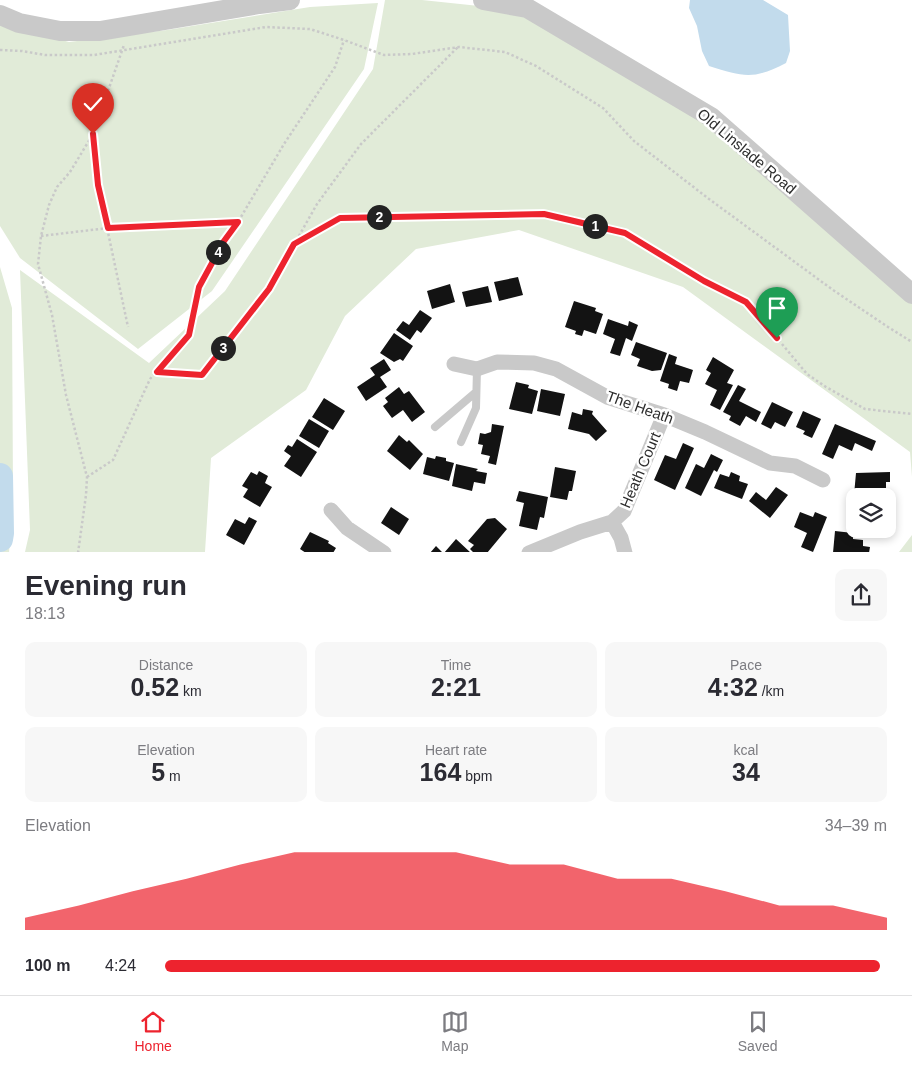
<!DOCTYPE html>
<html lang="en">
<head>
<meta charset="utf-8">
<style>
  :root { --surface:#fff; --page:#f7f7f7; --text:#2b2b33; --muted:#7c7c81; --line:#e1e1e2; --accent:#ed232e }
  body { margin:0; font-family:Arial,sans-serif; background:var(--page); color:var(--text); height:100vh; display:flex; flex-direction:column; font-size:19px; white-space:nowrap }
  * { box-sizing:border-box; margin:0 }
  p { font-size:16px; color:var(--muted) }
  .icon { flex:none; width:28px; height:28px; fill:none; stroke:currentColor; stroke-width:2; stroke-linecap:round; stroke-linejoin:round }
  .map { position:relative; height:552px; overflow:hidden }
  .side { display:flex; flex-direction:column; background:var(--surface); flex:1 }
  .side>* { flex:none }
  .tools { position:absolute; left:846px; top:488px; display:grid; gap:10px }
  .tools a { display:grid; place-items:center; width:50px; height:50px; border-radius:10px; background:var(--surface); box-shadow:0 2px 8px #0003; font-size:25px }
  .pin { position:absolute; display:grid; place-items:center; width:42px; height:42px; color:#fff; margin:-51px -21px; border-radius:50% 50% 50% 0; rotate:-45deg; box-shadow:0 0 5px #0007 }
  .pin .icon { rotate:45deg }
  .km { position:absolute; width:25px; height:25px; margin:-12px; border-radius:50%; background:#222; color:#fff; font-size:14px; line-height:25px; text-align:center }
  .round { display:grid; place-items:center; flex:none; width:52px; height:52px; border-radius:10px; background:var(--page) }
  .head { display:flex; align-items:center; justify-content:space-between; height:85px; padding:0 25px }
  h1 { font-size:28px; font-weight:700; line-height:38px }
  .stats { display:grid; grid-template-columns:repeat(3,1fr); gap:8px; height:85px; padding:5px 25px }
  .stats div { display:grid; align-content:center; border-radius:10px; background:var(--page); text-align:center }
  .stats b { font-size:25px; font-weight:700 }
  .stats small { font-size:14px; font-weight:400 }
  .stats p { font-size:14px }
  .chart { height:140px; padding:10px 25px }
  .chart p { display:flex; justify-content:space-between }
  .chart svg { width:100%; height:90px; margin-top:5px; fill:var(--accent); opacity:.7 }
  ul { padding:0 25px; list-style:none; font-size:16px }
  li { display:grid; grid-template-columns:80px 60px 1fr; align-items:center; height:38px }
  li i { height:12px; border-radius:6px; background:var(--accent) }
  .dock { display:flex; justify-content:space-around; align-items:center; height:70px; border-top:1px solid var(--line); background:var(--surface); font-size:14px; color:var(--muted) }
  .dock a { display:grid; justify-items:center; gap:2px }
  .dock .selected { color:var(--accent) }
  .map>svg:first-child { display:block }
  .green { fill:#e1ebd8 }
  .water { fill:#c2dbec }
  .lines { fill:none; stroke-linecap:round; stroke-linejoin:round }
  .stream { stroke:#c2dbec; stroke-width:4.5 }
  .river { stroke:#c2dbec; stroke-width:26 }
  .building { fill:#131313 }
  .path { stroke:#c9c9c9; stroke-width:2.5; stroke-dasharray:2.5 2.5; stroke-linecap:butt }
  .service { stroke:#c9c9c9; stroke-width:8 }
  .minor { stroke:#c9c9c9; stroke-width:15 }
  .tertiary { stroke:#c9c9c9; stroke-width:20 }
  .route-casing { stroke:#fff; stroke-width:10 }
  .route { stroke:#ed232e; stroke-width:6 }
  .labels { text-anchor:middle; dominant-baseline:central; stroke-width:5; stroke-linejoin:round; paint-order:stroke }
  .street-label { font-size:15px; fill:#2c2c2c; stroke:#fff }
</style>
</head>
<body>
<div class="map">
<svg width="912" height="553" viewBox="0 0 912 553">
  <rect width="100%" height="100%" fill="#fff"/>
  <path class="green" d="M 385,0 L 422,0 L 526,11 L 709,120 L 912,298 L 912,477 L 910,452 L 683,287 L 519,230 L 416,249 L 345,316 L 306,390 L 211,458 L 205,552 L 25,552 L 30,530 L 20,270 L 149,363 L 225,291 L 373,69 Z
    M 378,3 L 364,69 L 212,291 L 138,349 L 20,258 L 0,226 L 0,23 L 69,42 L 167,30 L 310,7 Z
    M 0,267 L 12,308 L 13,494 L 9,553 L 0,552 Z
    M 912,535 L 912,552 L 899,552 Z"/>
  <path class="water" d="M 690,0 L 763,0 L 788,15 L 790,51 L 786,63 C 753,80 744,77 709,66 L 702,51 L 697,26 L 689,8 Z"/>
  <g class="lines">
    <path class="stream" d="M 0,532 L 1,533"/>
    <path class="river" d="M 0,476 L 1,533 L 0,539"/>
  </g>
  <path class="building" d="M 518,277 L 523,295 L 499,301 L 494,282 Z
    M 450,284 L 455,302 L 432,309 L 427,291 Z
    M 488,286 L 492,302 L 466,307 L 462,292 Z
    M 574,301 L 596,308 L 595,311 L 603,314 L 596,334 L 584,330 L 582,336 L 575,334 L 576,331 L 565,327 Z
    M 420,310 L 432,318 L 421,333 L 417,330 L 410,340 L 396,330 L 403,321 L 409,325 Z
    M 608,319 L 628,326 L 629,321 L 638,325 L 632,341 L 626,338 L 620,356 L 610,353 L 615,339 L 603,334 Z
    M 394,333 L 413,346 L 403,361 L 400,359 L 394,362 L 380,353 Z
    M 636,342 L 667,353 L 661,370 L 652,371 L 637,366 L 640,359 L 631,355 Z
    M 669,354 L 677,357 L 675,364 L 693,370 L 689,383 L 680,381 L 677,391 L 668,388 L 669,384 L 660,381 Z
    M 713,357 L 734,370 L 727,383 L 733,385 L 720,410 L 710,405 L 717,390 L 705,384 L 711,373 L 706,370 Z
    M 384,359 L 391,370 L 380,377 L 387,387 L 366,401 L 357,387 L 375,375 L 370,368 Z
    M 516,382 L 529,385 L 528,388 L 538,391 L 532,414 L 509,409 Z
    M 738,385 L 746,389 L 739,401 L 761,412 L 756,422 L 746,416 L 740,426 L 729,420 L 731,416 L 723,412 Z
    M 399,387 L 404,394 L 409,391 L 425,412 L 412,422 L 403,410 L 392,418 L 383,406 L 388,402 L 385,398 Z
    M 541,389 L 565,394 L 560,416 L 537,411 Z
    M 324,398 L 345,411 L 333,430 L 312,417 Z
    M 772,402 L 793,412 L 785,427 L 775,422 L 771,429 L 761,424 Z
    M 583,409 L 593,411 L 592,414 L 607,431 L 596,441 L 589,434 L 568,429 L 572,412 L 582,415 Z
    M 803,411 L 821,419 L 812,438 L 803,434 L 805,431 L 796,427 Z
    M 309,419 L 329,431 L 319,448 L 299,436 Z
    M 492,424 L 504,426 L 496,465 L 488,463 L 490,456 L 481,454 L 483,445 L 478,444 L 480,433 L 485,434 L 491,432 Z
    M 835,424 L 876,441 L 872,451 L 855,443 L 852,451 L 839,445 L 833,459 L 822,454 Z
    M 399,435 L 407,442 L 409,440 L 423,454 L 410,470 L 387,451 Z
    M 297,439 L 317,452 L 301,477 L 284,466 L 291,456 L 284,451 L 288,445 L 292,447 Z
    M 683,443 L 694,448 L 675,490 L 654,480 L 665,455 L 676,459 Z
    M 711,454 L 723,460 L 717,472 L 714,470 L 701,496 L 685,488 L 696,464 L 704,468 Z
    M 436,456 L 446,458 L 446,461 L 454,463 L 449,481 L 423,474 L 427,457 L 435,459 Z
    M 456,464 L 478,469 L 476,471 L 487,473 L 485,484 L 474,482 L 472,491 L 452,486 Z
    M 555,467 L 576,471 L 572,491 L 569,491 L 567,500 L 550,497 Z
    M 259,471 L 268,476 L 265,483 L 272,487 L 260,507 L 243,497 L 248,489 L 242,486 L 251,472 L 257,475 Z
    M 731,472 L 740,476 L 739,481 L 748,484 L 742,499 L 714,488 L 720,474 L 729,477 Z
    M 890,472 L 890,482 L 886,482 L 886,494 L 854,495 L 856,473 Z
    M 776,487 L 788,495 L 770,518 L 749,501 L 756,492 L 766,500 Z
    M 519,491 L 548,497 L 544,518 L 540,517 L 537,530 L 519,526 L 524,503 L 516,501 Z
    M 391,507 L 409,519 L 399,535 L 381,523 Z
    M 800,512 L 813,517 L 815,512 L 827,517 L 813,552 L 801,547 L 807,533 L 794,527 Z
    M 249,517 L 257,521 L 244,545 L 226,535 L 235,519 L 245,524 Z
    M 495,518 L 507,529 L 487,553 L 474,553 L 470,549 L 474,545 L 468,541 L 487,519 Z
    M 864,529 L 880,529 L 880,535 L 863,534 Z
    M 835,531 L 853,533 L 853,539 L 863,540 L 863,546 L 870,547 L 869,553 L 833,553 Z
    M 310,532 L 329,541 L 328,543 L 336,548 L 333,553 L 306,553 L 300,549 Z
    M 456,539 L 471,553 L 444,553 Z
    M 436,546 L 443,553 L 430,553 Z"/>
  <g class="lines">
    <path class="path" d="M 0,50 L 22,51 L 45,55 L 94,55 L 266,27 L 310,29 L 344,40 L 384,55 L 412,54 L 459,47 L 505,52 L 536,66 L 603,108 L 634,141 L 709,199 L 833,290 L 888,327 L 912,342
      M 93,135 L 98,185 L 128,327
      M 41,236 L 108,228 L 238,222
      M 294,244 L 340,218 L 544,214 L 625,233 L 704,281 L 747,302 L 807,374 L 826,387 L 865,409 L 912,414
      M 157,371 L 202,375 L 269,289 L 317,204 L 361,144 L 458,47
      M 87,477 L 113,460 L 150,379 L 189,335 L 199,287 L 224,241 L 238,222 L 284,144 L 335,67 L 344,40
      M 78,553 L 86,495 L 87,477 L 66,395 L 52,315 L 38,264 L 41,236 L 49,205 L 57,187 L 70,172 L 93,134 L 124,45"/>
    <path class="service" d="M 435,427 L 476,392
      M 461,442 L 476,408 L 477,369"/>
    <path class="minor" d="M 454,364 L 477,369 L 497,362 L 534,363 L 556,369 L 607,397 L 664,415 L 705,432 L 770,463 L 795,466 L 823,480
      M 331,510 L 347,528 L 384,553
      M 612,522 L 621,538 L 625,553
      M 529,553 L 580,532 L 612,522 L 624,511 L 664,415"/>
    <path class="tertiary" d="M 483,0 L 527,8 L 711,117 L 912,294
      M 0,15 L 19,23 L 60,31 L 100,31 L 259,4 L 290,0"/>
  </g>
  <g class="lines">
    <g class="route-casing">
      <path id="route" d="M 93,134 L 98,185 L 108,228 L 238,222 L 224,241 L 199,287 L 189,335 L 157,372 L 202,375 L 269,289 L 294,244 L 340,218 L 544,214 L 625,233 L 704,281 L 746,302 L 777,338"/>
    </g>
    <use href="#route" class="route"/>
  </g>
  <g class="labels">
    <g class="street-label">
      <text transform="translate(747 151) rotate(40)">Old Linslade Road</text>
      <text transform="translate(640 407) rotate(20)">The Heath</text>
      <text transform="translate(640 470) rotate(-67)">Heath Court</text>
    </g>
  </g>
</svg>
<div class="tools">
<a><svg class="icon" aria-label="layers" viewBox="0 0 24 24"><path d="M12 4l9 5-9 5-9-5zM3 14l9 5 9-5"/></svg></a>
</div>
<div class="pin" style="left:777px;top:338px;background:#1e9e55"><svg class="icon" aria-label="arrive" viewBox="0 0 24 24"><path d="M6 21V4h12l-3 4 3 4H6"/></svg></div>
<div class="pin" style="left:93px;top:134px;background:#d93025"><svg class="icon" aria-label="check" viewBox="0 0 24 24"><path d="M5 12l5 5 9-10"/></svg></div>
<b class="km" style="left:595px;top:226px">1</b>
<b class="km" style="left:379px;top:217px">2</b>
<b class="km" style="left:223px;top:348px">3</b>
<b class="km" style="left:218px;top:252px">4</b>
</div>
<section class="side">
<div class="head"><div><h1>Evening run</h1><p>18:13</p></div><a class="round"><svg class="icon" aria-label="share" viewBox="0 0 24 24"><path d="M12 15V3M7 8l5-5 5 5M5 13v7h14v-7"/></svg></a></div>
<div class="stats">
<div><p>Distance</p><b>0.52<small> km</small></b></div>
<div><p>Time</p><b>2:21</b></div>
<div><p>Pace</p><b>4:32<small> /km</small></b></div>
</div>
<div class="stats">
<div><p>Elevation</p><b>5<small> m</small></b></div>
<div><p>Heart rate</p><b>164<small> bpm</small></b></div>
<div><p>kcal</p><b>34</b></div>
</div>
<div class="chart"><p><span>Elevation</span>34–39 m</p>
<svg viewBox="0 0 160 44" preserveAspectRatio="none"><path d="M0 44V38L10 32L20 25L30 19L40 12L50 6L60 6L70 6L80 6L90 12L100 12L110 19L120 19L130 25L140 32L150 32L160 38V44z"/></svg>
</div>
<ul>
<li><b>100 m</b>4:24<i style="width:99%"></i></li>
</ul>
</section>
<nav class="dock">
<a class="selected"><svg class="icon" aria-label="home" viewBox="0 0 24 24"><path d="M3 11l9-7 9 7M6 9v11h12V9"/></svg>Home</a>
<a><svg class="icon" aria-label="map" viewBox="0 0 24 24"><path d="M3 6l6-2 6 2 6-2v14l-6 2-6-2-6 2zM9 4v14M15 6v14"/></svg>Map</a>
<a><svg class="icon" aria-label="saved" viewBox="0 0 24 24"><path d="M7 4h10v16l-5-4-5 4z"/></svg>Saved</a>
</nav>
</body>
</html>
